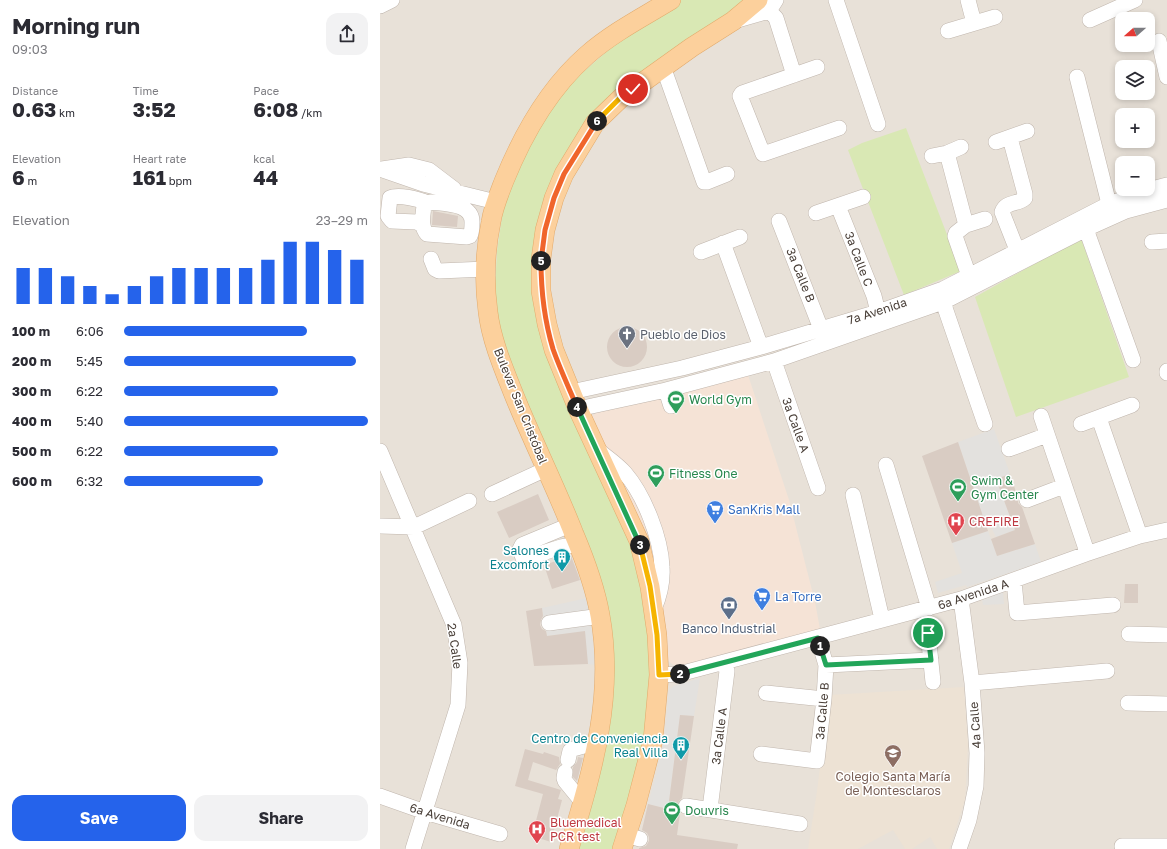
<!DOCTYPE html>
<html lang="en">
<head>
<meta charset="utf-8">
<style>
  :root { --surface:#fff; --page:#f2f2f3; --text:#2b2b33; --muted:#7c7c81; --accent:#2563eb }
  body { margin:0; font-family:"Golos Text",sans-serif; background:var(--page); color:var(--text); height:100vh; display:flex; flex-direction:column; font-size:15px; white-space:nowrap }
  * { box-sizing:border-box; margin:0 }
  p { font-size:13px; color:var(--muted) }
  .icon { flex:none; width:22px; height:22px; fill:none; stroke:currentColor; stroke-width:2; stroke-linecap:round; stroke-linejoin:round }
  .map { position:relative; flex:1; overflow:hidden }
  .side { display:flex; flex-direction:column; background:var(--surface); width:380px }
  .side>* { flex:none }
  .needle { width:26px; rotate:249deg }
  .fabs { position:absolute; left:735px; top:12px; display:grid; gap:8px }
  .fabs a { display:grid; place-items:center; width:40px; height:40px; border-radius:8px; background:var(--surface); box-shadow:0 2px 6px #0003; font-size:20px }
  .pin { position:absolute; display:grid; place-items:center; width:34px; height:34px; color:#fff; margin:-17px; border:2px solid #fff; border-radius:50%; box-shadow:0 1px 4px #0007 }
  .km { position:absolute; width:20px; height:20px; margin:-10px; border-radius:50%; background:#222; color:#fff; font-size:11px; line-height:20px; text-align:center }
  .round { display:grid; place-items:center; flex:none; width:42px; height:42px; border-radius:12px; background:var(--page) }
  .summary { display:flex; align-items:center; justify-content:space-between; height:68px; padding:0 12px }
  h1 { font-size:22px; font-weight:700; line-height:30px }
  .figures { display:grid; grid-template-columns:repeat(3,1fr); gap:6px; height:68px; padding:4px 12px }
  .figures div { display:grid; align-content:center }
  .figures b { font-size:20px; font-weight:700 }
  .figures small { font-size:11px; font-weight:400 }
  .figures p { font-size:11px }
  .chart { height:112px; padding:8px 12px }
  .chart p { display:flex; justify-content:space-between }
  .chart svg { width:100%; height:72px; margin-top:4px; stroke:var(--accent); stroke-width:6 }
  .action { display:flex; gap:8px; margin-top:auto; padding:8px 12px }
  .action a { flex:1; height:46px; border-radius:12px; background:var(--accent); color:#fff; font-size:16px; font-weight:700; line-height:46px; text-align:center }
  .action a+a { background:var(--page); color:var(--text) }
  ul { padding:0 12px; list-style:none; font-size:13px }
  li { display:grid; grid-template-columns:64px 48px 1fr; align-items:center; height:30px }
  li i { height:10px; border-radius:5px; background:var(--accent) }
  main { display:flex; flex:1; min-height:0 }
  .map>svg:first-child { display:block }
  .residential { fill:#e8e1d8; fill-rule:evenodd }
  .commercial { fill:#f5e3d6 }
  .education { fill:#ede2d4 }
  .green { fill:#d9e8b4 }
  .parking { fill:#e3e1de }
  .building { fill:#d9ccc3 }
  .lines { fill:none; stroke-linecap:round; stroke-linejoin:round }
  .minor-casing { stroke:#c0b6ad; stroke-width:16 }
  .major-casing { stroke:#e2aa6b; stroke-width:20 }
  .minor { stroke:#fff; stroke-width:15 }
  .major { stroke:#fcd09c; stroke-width:19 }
  .split-1-casing { stroke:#fff; stroke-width:8 }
  .split-2-casing { stroke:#fff; stroke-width:8 }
  .split-3-casing { stroke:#fff; stroke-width:8 }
  .split-4-casing { stroke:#fff; stroke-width:8 }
  .split-5-casing { stroke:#fff; stroke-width:8 }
  .split-6-casing { stroke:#fff; stroke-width:8 }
  .split-7-casing { stroke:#fff; stroke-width:8 }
  .split-1 { stroke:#22a559; stroke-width:5 }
  .split-2 { stroke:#22a559; stroke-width:5 }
  .split-3 { stroke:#f5b400; stroke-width:5 }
  .split-4 { stroke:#22a559; stroke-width:5 }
  .split-5 { stroke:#f0652b; stroke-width:5 }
  .split-6 { stroke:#f0652b; stroke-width:5 }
  .split-7 { stroke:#f5b400; stroke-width:5 }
  .labels { text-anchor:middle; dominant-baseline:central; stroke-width:3; stroke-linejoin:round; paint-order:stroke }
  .street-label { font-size:12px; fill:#493f38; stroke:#fff }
  .worship-label { font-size:12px; fill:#5b616d; stroke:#fff; text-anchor:start }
  .leisure-label { font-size:12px; fill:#27864d; stroke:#fff; text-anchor:start }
  .shop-label { font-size:12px; fill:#366cbe; stroke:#fff; text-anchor:start }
  .health-label { font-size:12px; fill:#be3a42; stroke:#fff; text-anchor:start }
  .culture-label { font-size:12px; fill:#0d838f; stroke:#fff; text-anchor:end }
  .service-label { font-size:12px; fill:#4e5e75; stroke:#fff }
  .education-label { font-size:12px; fill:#785e54; stroke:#fff }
</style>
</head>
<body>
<main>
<section class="side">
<div class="summary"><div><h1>Morning run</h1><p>09:03</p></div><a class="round"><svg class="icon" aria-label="share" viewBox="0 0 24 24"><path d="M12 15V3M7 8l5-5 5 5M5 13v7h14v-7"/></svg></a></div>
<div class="figures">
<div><p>Distance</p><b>0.63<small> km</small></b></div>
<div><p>Time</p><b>3:52</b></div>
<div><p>Pace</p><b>6:08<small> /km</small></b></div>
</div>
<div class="figures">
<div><p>Elevation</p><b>6<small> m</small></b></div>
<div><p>Heart rate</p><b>161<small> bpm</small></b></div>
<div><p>kcal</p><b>44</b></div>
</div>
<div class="chart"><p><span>Elevation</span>23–29 m</p>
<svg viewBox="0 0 160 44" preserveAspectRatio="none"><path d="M5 44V22M15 44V22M25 44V27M35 44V33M45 44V38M55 44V33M65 44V27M75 44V22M85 44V22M95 44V22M105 44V22M115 44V17M125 44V6M135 44V6M145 44V11M155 44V17"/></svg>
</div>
<ul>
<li><b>100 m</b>6:06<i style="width:75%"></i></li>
<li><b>200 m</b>5:45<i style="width:95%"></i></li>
<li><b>300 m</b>6:22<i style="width:63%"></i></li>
<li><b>400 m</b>5:40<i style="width:100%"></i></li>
<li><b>500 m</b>6:22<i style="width:63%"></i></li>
<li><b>600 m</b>6:32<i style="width:57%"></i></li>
</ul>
<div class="action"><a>Save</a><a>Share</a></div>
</section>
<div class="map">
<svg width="787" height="849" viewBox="0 0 787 849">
  <rect width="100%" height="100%" fill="#f5f0ea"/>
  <path class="residential" d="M 0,0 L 787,0 L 787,849 L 0,849 ZM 742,19 L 768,19 L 768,45 L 742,45 ZM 742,67 L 768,67 L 768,93 L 742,93 ZM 742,115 L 768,115 L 768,141 L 742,141 ZM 742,163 L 768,163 L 768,189 L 742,189 Z"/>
  <path class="commercial" d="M 368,375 L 409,500 L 435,602 L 440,629 L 301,668 L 292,664 L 286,659 L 210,417 L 219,411 Z"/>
  <path class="education" d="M 584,687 L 588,745 L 585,800 L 569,849 L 557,849 L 550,837 L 532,849 L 525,849 L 513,830 L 478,849 L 428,849 L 437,791 L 449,695 Z"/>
  <path class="green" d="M 299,0 L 372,0 L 249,86 L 184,166 L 156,285 L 255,544 L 275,676 L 269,735 L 237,849 L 194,849 L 228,654 L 122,344 L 114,305 L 117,251 L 125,196 L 135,166 L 186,87 L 240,40 Z
    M 526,128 L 581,271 L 524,295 L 468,150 L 482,143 Z
    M 701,238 L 749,377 L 636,417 L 595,297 Z"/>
  <path class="parking" d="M 614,429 L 630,474 L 616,479 L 635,530 L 616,537 L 610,525 L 606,526 L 578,442 Z
    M 608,531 L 617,556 L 655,544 L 661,562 L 587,587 L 586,585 L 558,593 L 555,582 L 582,573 L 572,543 Z
    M 623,592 L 624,604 L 603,605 L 602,599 Z
    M 207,598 L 216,665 L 208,664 L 204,632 L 167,636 L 162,608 Z
    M 320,678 L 314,716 L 300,715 L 287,817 L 276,815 L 280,807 L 268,804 L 277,772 L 285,734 L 289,692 L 291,688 L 294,686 Z"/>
  <path class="building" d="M 53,211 L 78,216 L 77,227 L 52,225 Z
    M227 347a20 20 0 1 1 40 0a20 20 0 1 1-40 0Z
    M 578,442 L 608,531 L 572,543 L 542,456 Z
    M 630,474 L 638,498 L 638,503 L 642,507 L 655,544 L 617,556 L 611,539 L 635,530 L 616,479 Z
    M 158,494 L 169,520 L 129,538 L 117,512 Z
    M 191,556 L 200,580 L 172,589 L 164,565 Z
    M 745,584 L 758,584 L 758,603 L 744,603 Z
    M 162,608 L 163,616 L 161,620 L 160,625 L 162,629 L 166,631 L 167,636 L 205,631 L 208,664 L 154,666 L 146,611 Z
    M 300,715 L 314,716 L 302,798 L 299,801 L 297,805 L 298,809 L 300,813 L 297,835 L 358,844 L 357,849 L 259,849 L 259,848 L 266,846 L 269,841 L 269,837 L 267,833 L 262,830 L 268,804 L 288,809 Z
    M 145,749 L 163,754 L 164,752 L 179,757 L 180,764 L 176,770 L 153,762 L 148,780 L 181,790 L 178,799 L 182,800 L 171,842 L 152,836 L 163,794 L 135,786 Z
    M 198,757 L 203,758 L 197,781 L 193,777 L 193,767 L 197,762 Z"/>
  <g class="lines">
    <g class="minor-casing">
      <path id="minor" d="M 456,0 L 498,124
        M 588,0 L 594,23
        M 0,6 L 12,0
        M 389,11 L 396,18 L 414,75
        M 710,20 L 755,0
        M 354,21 L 389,11 L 396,0
        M 568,31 L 615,17
        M 779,41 L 787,77
        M 437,67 L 362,93 L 360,96 L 383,154 L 459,128
        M 286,75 L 324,182 L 327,182 L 347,174
        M 697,77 L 729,204
        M 630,138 L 645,194 L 645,198 C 637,205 626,201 622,212 L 637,250
        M 616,142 L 647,131
        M 567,153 L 586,225
        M 552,156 L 567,153 L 581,147
        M 0,169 L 43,184 L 116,202
        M 2,169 L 29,165 L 49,170 L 74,189
        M 51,202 C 65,204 93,203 92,223 C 92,228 92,232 90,236 L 87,237 L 47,234 C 40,226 43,216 44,206 Z
        M 458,206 L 494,296 L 498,312
        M 436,213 L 483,197
        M 399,221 L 441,329
        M 42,225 L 37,222 L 12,221 L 8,216 L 10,198 C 18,194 39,199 47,203
        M 706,229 L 753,360
        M 772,242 L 787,241
        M 343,243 L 381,347
        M 321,252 L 360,237
        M 51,259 L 55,269 L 59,271 L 106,269
        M 589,276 L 575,236 L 576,233 L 586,225 L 605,219
        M 563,302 L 605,424
        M 394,361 L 438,488
        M 787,371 L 787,373
        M 286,390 L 291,406
        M 191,392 L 302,368 L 381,347 L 498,312 L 563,289 L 729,204 L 768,190 L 787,185
        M 198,409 L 286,390 L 394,361 L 563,302 L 706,229 L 746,211 L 787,200
        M 661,416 L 705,546 L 706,554
        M 719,418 L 760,536
        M 701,424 L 752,405
        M 217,449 C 226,457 237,464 245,473 C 264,495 281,538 282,567 C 283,581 280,595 274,609
        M 629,449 L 667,435
        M 0,451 L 74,625 L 80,663 L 78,705 L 33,849
        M 506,465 L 549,608
        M 112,494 L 166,469
        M 473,495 L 502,619
        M 647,500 L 684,486
        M 190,525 L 142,545 L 140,549 L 143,558 L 147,558 L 181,547 L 198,544
        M 0,526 L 34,527 L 89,501
        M 634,581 L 637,613 L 733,605
        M 169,623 L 221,616
        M 548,633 L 553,682
        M 749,634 L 787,635
        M 446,665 L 551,660
        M 279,675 L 299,674 L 581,599 L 706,554 L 760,536 L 787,530
        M 592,683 L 727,671
        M 386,693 L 444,699
        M 748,703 L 787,704
        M 381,754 L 437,761 L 444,699 L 446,665 L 438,638
        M 188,760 L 190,751 L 193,749 L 218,742
        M 185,772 L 184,778 L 185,781 L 203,803
        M 0,796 L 45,812 L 120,834
        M 306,806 L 420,824
        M 330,809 L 347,671 L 344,663
        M 246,835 L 260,839
        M 742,846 L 787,846
        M 579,849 L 589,820 L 596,786 L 597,753 L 592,683 L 581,599"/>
    </g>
    <g class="major-casing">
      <path id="major" d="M 189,849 C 212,772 235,697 220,615 C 215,587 205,560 194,534 C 175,485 151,438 132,390 C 122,365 111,338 108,312 C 104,283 105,251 111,222 C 113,208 119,194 124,181 C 143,134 168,89 207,55 C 232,33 263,17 291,0
        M 242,849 L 256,805 L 273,740 L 279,675 L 277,635 L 270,587 L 259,541 L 198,409 L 174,350 L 167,324 L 161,291 L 161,259 L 165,230 L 174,198 L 184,174 L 215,123 L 242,97 L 312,47 L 353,21 L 378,0"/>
    </g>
    <use href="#minor" class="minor"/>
    <use href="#major" class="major"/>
  </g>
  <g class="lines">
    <g class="split-1-casing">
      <path id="split-1" d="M 440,646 L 446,665 L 551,660 L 548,633"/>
    </g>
    <g class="split-2-casing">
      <path id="split-2" d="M 300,674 L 438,638 L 440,646"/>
    </g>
    <g class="split-3-casing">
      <path id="split-3" d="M 260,545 L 270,586 L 277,635 L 279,675 L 300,674"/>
    </g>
    <g class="split-4-casing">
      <path id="split-4" d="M 197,407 L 260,545"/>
    </g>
    <g class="split-5-casing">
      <path id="split-5" d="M 161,261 C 161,292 164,319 173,349 C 180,369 189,388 197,407"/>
    </g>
    <g class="split-6-casing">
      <path id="split-6" d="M 161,261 L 165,230 L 174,198 L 184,174 L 217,121"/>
    </g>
    <g class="split-7-casing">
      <path id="split-7" d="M 217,121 L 242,96 L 253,89"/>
    </g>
    <use href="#split-1" class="split-1"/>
    <use href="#split-2" class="split-2"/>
    <use href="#split-3" class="split-3"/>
    <use href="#split-4" class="split-4"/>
    <use href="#split-5" class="split-5"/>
    <use href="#split-6" class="split-6"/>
    <use href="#split-7" class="split-7"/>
  </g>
  <defs>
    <g id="church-pin" transform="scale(0.9)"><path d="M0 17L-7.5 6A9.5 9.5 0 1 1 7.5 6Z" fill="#6b7280" stroke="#fff"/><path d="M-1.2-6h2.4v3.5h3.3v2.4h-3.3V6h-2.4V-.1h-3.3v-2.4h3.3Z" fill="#fff"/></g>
    <g id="stadium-pin" transform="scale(0.9)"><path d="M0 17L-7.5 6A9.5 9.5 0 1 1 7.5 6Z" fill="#2e9e5b" stroke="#fff"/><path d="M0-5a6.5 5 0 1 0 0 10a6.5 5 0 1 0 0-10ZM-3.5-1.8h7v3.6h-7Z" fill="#fff"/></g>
    <g id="supermarket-pin" transform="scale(0.9)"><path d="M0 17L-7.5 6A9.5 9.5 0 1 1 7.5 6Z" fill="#3f7fe0" stroke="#fff"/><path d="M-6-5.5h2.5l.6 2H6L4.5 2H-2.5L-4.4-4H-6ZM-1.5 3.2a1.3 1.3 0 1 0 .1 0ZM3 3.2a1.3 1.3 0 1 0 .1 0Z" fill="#fff"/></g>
    <g id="hospital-pin" transform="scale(0.9)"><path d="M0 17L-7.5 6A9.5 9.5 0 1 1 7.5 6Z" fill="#e0444e" stroke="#fff"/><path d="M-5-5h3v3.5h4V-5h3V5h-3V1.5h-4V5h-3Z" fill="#fff"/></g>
    <g id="building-pin" transform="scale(0.9)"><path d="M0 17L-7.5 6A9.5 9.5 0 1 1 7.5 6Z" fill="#0f9aa8" stroke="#fff"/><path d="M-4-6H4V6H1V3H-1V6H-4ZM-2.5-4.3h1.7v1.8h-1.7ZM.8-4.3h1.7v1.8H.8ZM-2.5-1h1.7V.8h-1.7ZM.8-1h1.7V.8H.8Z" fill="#fff"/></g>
    <g id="bank-pin" transform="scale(0.9)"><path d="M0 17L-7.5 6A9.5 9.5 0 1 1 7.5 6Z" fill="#5c6f8a" stroke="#fff"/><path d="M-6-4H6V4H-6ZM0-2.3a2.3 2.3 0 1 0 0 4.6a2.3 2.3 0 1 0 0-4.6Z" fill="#fff"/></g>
    <g id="school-pin" transform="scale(0.9)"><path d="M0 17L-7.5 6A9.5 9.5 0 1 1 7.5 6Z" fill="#8d6e63" stroke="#fff"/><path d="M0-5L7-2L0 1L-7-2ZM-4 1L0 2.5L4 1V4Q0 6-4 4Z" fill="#fff"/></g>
  </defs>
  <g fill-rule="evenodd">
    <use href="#church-pin" x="247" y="334"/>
    <use href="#stadium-pin" x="296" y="399"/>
    <use href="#stadium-pin" x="276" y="473"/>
    <use href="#stadium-pin" x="578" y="487"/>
    <use href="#supermarket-pin" x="335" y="509"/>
    <use href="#hospital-pin" x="576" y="521"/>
    <use href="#building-pin" x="182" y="557"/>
    <use href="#supermarket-pin" x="382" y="596"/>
    <use href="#bank-pin" x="349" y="605"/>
    <use href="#building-pin" x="301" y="745"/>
    <use href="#school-pin" x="513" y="753"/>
    <use href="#stadium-pin" x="292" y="810"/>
    <use href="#hospital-pin" x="157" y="829"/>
  </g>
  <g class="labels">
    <g class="street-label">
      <text transform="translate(479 259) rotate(69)">3a Calle C</text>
      <text transform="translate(421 275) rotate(68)">3a Calle B</text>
      <text transform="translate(497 311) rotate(-18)">7a Avenida</text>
      <text transform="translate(141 406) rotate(68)">Bulevar San Cristóbal</text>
      <text transform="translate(416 425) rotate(70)">3a Calle A</text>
      <text transform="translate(593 594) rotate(-18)">6a Avenida A</text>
      <text transform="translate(75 646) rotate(82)">2a Calle</text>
      <text transform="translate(442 711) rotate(-85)">3a Calle B</text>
      <text transform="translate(595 725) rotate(-94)">4a Calle</text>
      <text transform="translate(339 736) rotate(-83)">3a Calle A</text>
      <text transform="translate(60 816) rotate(17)">6a Avenida</text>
    </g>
    <g class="worship-label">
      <text x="260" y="334">Pueblo de Dios</text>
    </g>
    <g class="leisure-label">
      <text x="309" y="399">World Gym</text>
      <text x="289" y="473">Fitness One</text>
      <text x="591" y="480">Swim &amp;<tspan x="591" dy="14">Gym Center</tspan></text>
      <text x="305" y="810">Douvris</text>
    </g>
    <g class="shop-label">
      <text x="348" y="509">SanKris Mall</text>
      <text x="395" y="596">La Torre</text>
    </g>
    <g class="health-label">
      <text x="589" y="521">CREFIRE</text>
      <text x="170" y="822">Bluemedical<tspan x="170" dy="14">PCR test</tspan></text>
    </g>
    <g class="culture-label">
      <text x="169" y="550">Salones<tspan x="169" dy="14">Excomfort</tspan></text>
      <text x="288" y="738">Centro de Conveniencia<tspan x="288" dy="14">Real Villa</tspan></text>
    </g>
    <g class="service-label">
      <text x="349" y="628">Banco Industrial</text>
    </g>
    <g class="education-label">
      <text x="513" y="776">Colegio Santa María<tspan x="513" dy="14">de Montesclaros</tspan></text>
    </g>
  </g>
</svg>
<div class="fabs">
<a><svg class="needle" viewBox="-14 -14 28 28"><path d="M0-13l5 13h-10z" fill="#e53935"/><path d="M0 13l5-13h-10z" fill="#7c7c81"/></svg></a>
<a><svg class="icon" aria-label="layers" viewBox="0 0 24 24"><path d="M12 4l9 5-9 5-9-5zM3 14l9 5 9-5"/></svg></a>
<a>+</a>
<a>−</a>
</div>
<div class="pin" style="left:548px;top:633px;background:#1e9e55"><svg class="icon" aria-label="arrive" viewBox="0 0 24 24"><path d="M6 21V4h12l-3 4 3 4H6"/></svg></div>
<div class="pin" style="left:253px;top:89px;background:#d93025"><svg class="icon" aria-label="check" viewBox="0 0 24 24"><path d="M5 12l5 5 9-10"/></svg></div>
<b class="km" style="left:440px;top:646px">1</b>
<b class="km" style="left:300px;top:674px">2</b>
<b class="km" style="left:260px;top:545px">3</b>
<b class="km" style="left:197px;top:407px">4</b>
<b class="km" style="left:161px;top:261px">5</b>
<b class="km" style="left:217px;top:121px">6</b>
</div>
</main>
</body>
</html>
